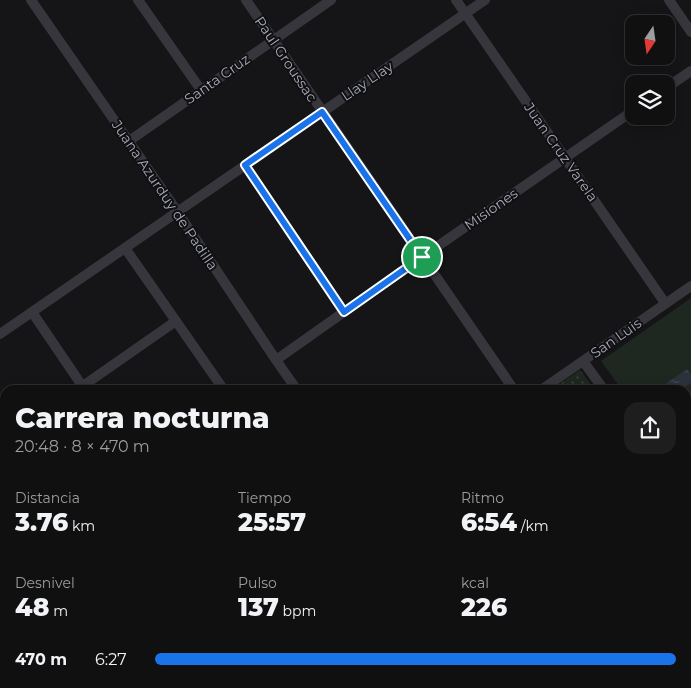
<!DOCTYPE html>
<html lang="es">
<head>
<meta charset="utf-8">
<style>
  :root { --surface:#101011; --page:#1e1e1f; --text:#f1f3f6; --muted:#9c9d9f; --line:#303031; --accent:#1a73e8 }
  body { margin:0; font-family:Montserrat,sans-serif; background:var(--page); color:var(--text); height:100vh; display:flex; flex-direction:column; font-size:19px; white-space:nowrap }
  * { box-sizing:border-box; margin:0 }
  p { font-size:16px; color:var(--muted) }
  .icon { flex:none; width:28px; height:28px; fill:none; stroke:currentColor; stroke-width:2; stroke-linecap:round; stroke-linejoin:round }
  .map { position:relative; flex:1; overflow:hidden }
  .drawer { position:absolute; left:0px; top:385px; width:691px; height:304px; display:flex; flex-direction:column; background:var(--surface); border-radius:15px 15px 0 0; box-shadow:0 2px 12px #0003,0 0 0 1px var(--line) }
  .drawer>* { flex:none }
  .needle { width:32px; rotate:193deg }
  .buttons { position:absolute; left:625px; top:15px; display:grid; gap:10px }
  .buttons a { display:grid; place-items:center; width:50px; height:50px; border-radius:10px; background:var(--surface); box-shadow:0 2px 12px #0003,0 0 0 1px var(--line); font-size:25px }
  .pin { position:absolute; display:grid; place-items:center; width:42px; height:42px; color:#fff; margin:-21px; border:2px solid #fff; border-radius:50%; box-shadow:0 1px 5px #0007 }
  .round { display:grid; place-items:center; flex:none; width:52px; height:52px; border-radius:15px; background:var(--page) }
  .overview { display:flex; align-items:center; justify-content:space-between; height:85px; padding:0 15px }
  h1 { font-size:28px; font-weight:800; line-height:38px }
  .stats { display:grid; grid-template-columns:repeat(3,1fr); gap:8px; height:85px; padding:5px 15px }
  .stats div { display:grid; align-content:center }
  .stats b { font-size:25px; font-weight:800 }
  .stats small { font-size:14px; font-weight:400 }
  .stats p { font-size:14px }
  ul { padding:0 15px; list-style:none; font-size:16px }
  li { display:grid; grid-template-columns:80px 60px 1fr; align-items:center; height:38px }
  li i { height:12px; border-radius:6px; background:var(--accent) }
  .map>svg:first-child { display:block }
  .park { fill:url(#park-dots) }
  .pitch { fill:#1f2721 }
  .water { fill:url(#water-ripples) }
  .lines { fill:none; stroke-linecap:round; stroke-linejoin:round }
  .minor { stroke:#36363c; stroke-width:10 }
  .route-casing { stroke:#fff; stroke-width:10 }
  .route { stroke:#1a73e8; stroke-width:6 }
  .labels { text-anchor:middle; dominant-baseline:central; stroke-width:4; stroke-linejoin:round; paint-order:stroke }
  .street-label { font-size:14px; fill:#a6a9b7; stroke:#101012 }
</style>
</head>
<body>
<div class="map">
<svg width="691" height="688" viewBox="0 0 691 688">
  <defs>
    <pattern id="park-dots" width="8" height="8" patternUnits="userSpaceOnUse" patternTransform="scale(1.25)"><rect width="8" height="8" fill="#1f2721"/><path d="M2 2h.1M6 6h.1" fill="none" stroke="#3d443f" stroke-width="1.8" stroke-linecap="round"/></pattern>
    <pattern id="water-ripples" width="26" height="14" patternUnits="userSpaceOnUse" patternTransform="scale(1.25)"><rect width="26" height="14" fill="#2b323b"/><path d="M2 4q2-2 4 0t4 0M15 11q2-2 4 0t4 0" fill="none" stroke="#474d55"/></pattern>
  </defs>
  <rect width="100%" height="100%" fill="#151517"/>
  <path class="park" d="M 580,370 L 595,390 L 551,390 Z
    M 691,496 L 691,688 L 516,688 L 513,684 L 686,684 L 686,497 Z"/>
  <path class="pitch" d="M 691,298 L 691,480 L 686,481 L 686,390 L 622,390 L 601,361 Z"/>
  <path class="water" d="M 687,369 L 691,375 L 691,383 L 680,390 L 667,390 L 664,385 Z"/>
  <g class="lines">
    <path class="minor" d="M 31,0 L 177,211 L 276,360 L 297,390
      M 138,0 L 201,90
      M 246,0 L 514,390
      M 456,0 L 665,303
      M 669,0 L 691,32
      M 666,88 L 691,71
      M 129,141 L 331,0
      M 245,165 L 344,312
      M 125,248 L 224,390
      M 32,312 L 85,390
      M 0,334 L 485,0
      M 276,360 L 422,257 L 634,110
      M 583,361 L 604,390
      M 77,390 L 176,321
      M 541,390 L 691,286
      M 0,443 L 5,440
      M 686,490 L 691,489
      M 0,548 L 5,545
      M 0,574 L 5,581
      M 76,684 L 79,688
      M 289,684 L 292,688
      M 502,684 L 505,688
      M 110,688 L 117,684"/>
  </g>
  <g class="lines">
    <g class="route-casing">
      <path id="route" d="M 322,112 L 422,257 L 344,312 L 245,165 Z"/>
    </g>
    <use href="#route" class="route"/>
  </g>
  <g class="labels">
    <g class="street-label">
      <text transform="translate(286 59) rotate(56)">Paul Groussac</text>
      <text transform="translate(217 79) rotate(-35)">Santa Cruz</text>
      <text transform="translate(367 81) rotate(-34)">Llay Llay</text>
      <text transform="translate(561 152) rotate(55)">Juan Cruz Varela</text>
      <text transform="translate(165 195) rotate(56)">Juana Azurduy de Padilla</text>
      <text transform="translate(491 209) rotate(-35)">Misiones</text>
      <text transform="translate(616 338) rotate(-35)">San Luis</text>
    </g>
  </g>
</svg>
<div class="buttons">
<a><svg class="needle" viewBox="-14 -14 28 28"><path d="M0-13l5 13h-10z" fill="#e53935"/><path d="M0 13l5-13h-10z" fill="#9c9d9f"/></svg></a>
<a><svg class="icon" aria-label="layers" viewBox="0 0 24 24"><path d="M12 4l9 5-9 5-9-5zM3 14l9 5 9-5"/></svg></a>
</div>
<div class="pin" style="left:422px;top:257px;background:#1e9e55"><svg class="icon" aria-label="arrive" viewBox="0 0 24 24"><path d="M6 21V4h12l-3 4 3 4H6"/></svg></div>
<section class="drawer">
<div class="overview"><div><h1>Carrera nocturna</h1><p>20:48 · 8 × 470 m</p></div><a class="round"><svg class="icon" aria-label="share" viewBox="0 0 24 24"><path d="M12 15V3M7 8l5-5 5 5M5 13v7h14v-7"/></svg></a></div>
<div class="stats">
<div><p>Distancia</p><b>3.76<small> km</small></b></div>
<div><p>Tiempo</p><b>25:57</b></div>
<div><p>Ritmo</p><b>6:54<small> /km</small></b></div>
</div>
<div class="stats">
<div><p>Desnivel</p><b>48<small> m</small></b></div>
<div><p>Pulso</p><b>137<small> bpm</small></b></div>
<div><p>kcal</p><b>226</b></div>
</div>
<ul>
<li><b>470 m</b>6:27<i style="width:100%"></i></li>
</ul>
</section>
</div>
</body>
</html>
